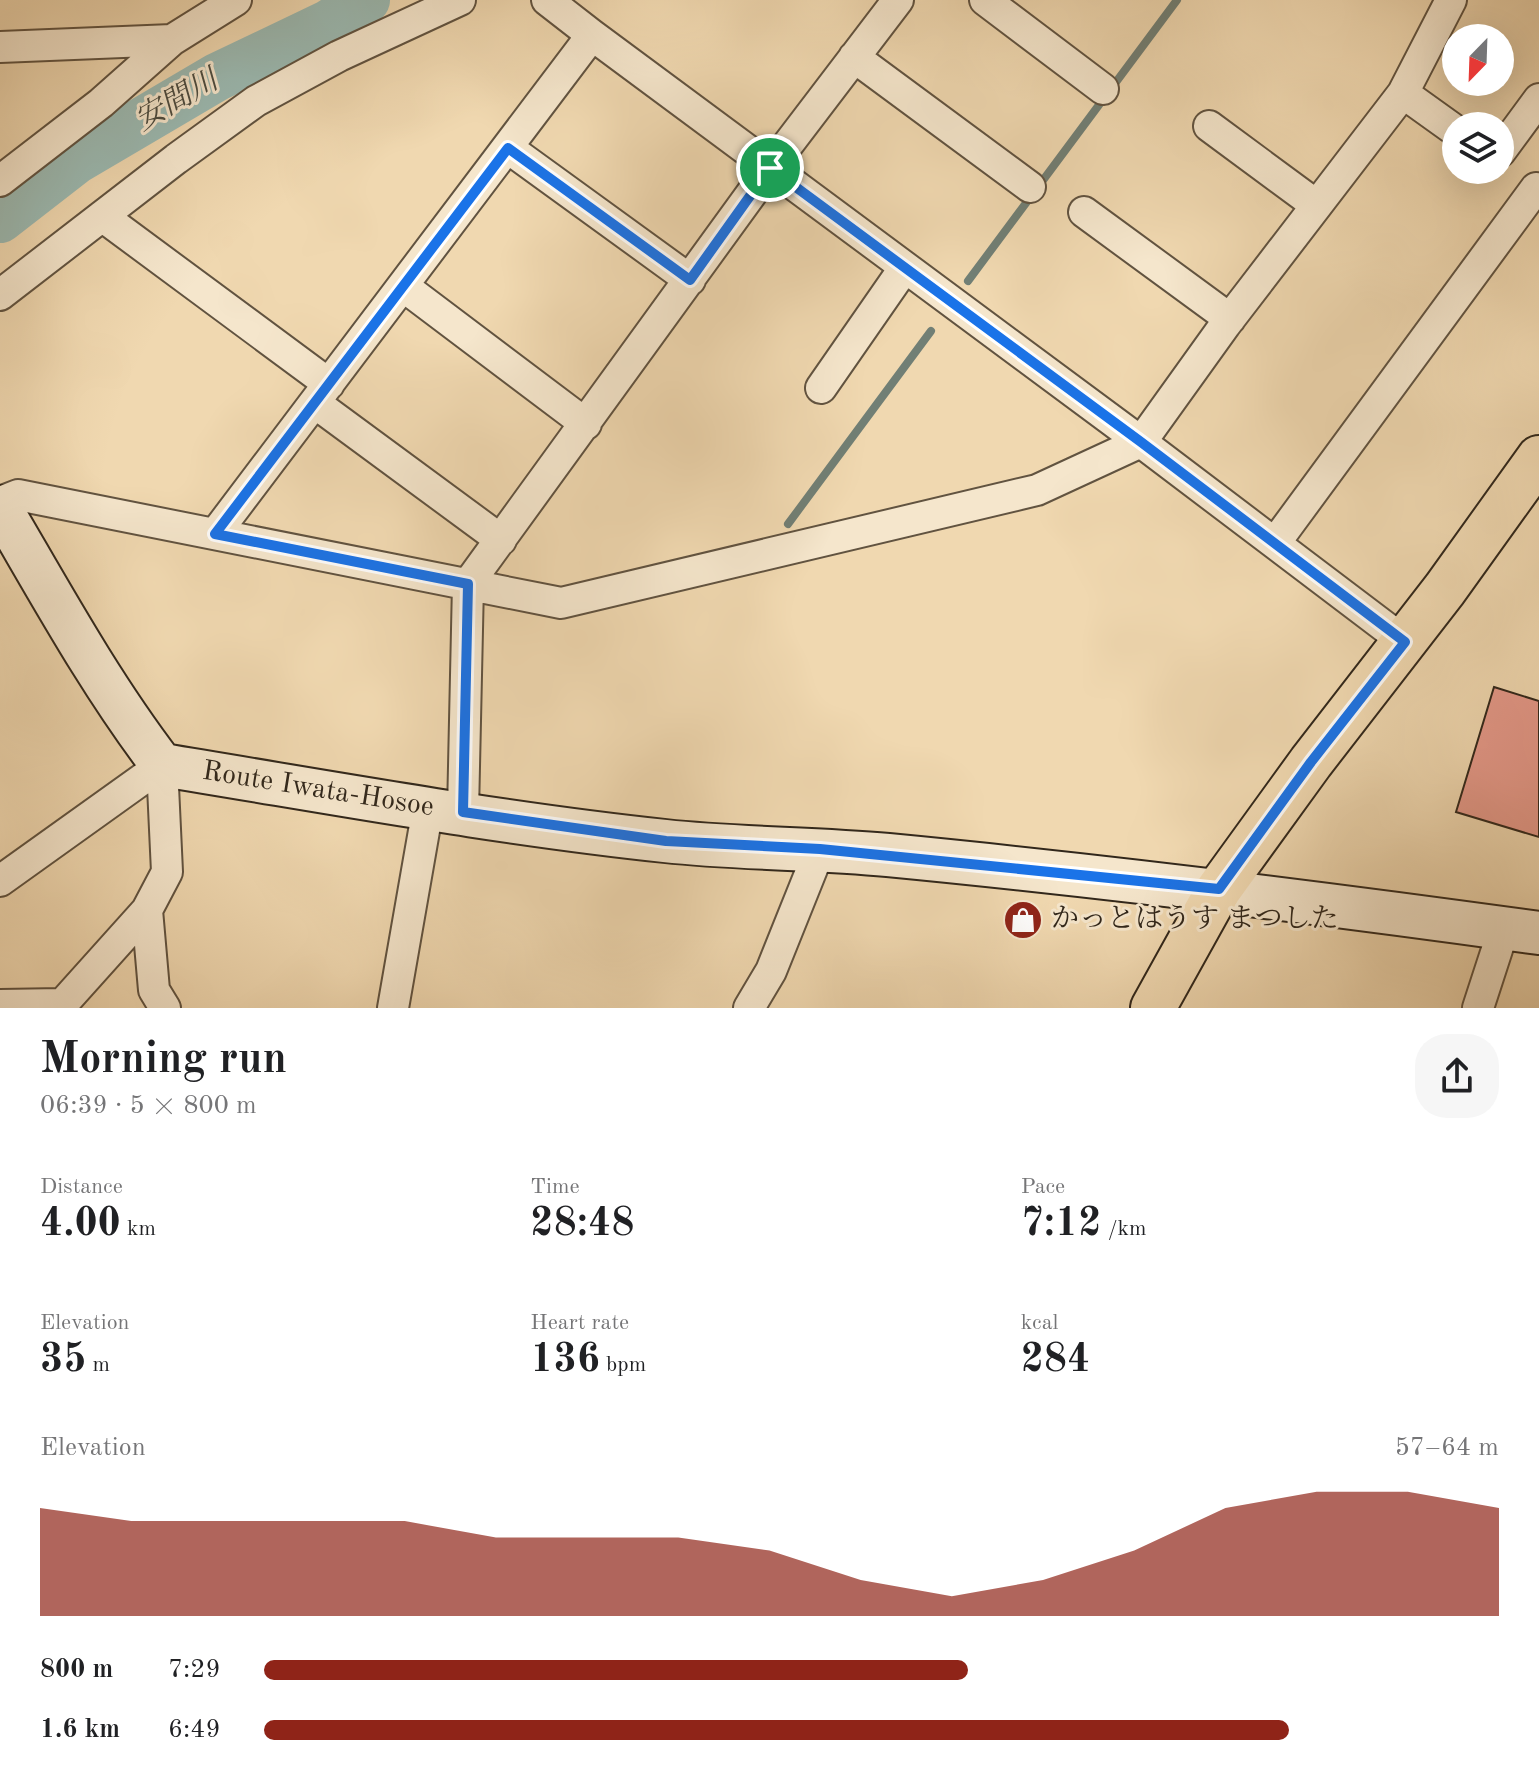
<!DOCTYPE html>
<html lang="en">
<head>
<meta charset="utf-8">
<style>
  :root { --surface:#fff; --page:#f6f6f6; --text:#202124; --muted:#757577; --accent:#8f2418 }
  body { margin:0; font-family:"Old Standard TT","Noto Serif JP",serif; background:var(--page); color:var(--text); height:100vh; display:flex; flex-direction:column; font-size:30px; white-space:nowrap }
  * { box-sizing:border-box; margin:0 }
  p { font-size:26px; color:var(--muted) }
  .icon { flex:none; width:44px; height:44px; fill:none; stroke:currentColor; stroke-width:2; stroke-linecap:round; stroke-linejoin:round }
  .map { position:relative; height:1008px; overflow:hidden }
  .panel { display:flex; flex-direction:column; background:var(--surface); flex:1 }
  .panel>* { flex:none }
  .needle { width:52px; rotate:203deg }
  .buttons { position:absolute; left:1442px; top:24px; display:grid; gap:16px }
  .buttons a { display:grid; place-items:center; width:72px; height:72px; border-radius:50%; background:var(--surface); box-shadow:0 8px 32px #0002; font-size:40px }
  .pin { position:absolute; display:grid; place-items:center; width:68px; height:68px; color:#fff; margin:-34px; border:4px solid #fff; border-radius:50%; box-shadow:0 2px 8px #0007 }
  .round { display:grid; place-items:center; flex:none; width:84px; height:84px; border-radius:32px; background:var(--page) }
  .headline { display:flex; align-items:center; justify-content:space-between; height:136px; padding:0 40px }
  h1 { font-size:44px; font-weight:700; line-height:60px }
  .stats { display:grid; grid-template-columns:repeat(3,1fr); gap:12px; height:136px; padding:8px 40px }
  .stats div { display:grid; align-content:center }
  .stats b { font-size:40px; font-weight:700 }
  .stats small { font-size:22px; font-weight:400 }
  .stats p { font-size:22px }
  .chart { height:224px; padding:16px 40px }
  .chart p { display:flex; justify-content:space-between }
  .chart svg { width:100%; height:144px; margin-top:8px; fill:var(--accent); opacity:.7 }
  ul { padding:0 40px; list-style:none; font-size:26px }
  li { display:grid; grid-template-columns:128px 96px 1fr; align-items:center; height:60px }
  li i { height:20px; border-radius:10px; background:var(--accent) }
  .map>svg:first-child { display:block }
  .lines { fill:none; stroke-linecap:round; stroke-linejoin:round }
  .stream { stroke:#717f75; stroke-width:8 }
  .river { stroke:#9bb9b1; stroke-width:48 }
  .building { fill:#e5998a; stroke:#31271b; stroke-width:2 }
  .street-casing { stroke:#615340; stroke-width:34 }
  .secondary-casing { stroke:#31271b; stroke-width:46 }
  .primary-casing { stroke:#31271b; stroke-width:48 }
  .street { stroke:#f5e6cc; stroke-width:30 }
  .secondary { stroke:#f5e6cc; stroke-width:42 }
  .primary { stroke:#f0d8b0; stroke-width:44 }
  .route-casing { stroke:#fff; stroke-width:16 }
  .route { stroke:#1a73e8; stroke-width:10 }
  .labels { text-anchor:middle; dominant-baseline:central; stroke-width:6; stroke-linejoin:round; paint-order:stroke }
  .street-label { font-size:28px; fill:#31271b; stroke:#f5e6cc }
  .poi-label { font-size:28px; fill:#31271b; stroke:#f5e6cc; text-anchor:start }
  .water-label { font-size:30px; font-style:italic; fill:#4c4c40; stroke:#f5e6cc }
</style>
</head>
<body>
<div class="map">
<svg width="1539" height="1008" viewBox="0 0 1539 1008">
  <rect width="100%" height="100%" fill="#f0d8b0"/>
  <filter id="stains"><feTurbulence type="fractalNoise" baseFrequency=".0025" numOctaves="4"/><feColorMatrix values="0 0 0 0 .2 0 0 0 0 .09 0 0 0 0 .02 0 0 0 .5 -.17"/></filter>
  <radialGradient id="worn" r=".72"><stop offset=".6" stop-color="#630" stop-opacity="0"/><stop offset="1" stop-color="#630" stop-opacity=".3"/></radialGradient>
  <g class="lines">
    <path class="stream" d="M 968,281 L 1177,0
      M 788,524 L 931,331"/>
    <path class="river" d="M 0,219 L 76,160 L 217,77 L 328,24 L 366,0"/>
  </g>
  <path class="building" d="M 1494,687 L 1539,701 L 1539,837 L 1456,812 Z"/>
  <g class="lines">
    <g class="street-casing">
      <path id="street" d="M 547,0 L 592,35
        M 985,0 L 1103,89
        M 0,47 L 172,40
        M 854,57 L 1030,187
        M 1403,93 L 1456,131
        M 1209,126 L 1316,205
        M 508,148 L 690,280
        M 1500,152 L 1539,99
        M 0,181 L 101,103 L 172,40 L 236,0
        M 1084,212 L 1230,319
        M 102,216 L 329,384
        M 403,286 L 586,424
        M 0,295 L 176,159 L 256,101 L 339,56 L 460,0
        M 821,388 L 905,267
        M 315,403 L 501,540
        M 0,502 L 18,495 L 561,603 L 1037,490 L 1141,442 L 1225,325 L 1403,93 L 1451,0
        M 215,534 L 592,35 L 1141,442 L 1405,642
        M 1275,543 L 1536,188
        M 463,812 L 468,584 L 770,168 L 898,0
        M 0,881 L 162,765
        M 147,910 L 154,990 L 165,1008
        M 0,1005 L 62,1004
        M 59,1008 L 147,910 L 167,872 L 162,765
        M 393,1008 L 428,808
        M 749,1008 L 771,971 L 820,849
        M 1478,1008 L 1504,928"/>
    </g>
    <g class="secondary-casing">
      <path id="secondary" d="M 0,507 C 51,594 100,684 162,765 C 329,792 496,823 665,841 C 739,849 814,848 888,855 C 1106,876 1322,903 1539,933"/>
    </g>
    <g class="primary-casing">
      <path id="primary" d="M 1153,1008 L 1219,889 L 1311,762 L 1445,589 L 1539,458"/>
    </g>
    <use href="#street" class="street"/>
    <use href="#secondary" class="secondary"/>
    <use href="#primary" class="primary"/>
  </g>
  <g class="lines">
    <g class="route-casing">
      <path id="route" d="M 508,148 L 690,280 L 770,168 L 1141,442 L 1405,642 L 1311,762 L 1219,889 L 820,849 L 666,841 L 463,812 L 468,584 L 215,534 Z"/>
    </g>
    <use href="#route" class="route"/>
  </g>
  <defs>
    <g id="shop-disc" transform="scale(2)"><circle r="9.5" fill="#8f2418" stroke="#f5e6cc"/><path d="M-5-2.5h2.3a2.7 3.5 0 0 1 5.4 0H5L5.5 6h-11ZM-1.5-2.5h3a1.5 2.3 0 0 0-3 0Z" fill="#fff"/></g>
  </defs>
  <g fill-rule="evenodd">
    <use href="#shop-disc" x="1023" y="920"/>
  </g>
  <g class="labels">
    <g class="street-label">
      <text transform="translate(318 790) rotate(9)">Route Iwata-Hosoe</text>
    </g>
    <g class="poi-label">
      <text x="1051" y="920">かっとはうす まつした</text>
    </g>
    <g class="water-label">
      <text transform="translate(177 101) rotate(-30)">安間川</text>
    </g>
  </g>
  <rect width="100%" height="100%" filter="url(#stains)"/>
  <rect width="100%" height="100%" fill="url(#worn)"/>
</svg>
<div class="buttons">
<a><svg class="needle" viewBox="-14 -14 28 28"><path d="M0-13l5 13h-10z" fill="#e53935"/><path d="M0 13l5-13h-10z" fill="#757577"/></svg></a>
<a><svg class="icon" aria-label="layers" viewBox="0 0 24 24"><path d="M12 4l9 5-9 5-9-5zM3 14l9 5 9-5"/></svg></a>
</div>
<div class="pin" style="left:770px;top:168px;background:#1e9e55"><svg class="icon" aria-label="arrive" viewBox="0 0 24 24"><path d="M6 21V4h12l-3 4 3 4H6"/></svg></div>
</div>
<section class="panel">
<div class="headline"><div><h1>Morning run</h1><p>06:39 · 5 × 800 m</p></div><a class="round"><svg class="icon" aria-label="share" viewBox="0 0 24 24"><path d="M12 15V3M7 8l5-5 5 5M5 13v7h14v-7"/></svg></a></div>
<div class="stats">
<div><p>Distance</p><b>4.00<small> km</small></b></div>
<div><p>Time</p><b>28:48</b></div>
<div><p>Pace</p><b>7:12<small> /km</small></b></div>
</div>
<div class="stats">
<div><p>Elevation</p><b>35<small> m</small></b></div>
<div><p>Heart rate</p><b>136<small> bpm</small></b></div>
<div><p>kcal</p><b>284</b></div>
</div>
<div class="chart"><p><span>Elevation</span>57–64 m</p>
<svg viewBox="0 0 160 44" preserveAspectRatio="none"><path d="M0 44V11L10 15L20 15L30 15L40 15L50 20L60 20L70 20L80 24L90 33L100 38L110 33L120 24L130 11L140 6L150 6L160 11V44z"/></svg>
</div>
<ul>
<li><b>800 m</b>7:29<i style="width:57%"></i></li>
<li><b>1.6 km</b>6:49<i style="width:83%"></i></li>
</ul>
</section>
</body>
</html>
